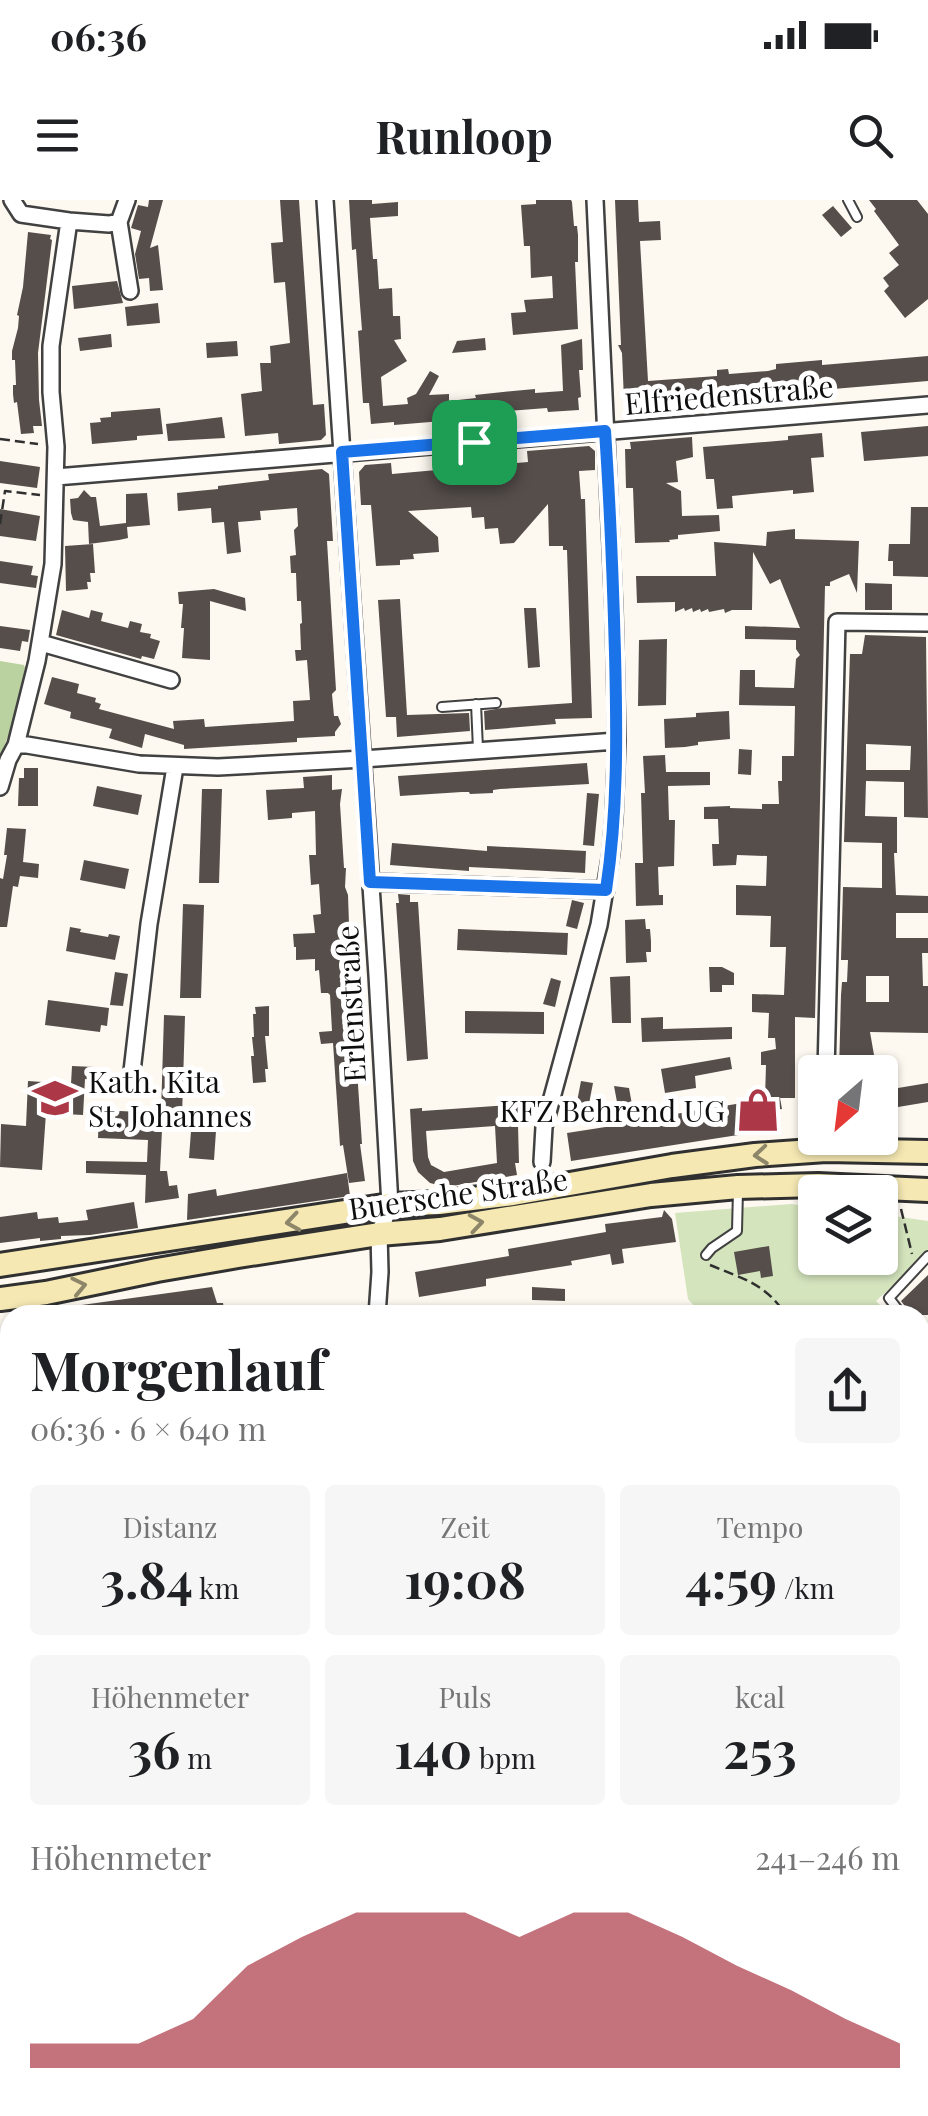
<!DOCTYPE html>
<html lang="de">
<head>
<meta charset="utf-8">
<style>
  :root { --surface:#fff; --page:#f6f6f6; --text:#202124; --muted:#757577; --accent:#ac3746 }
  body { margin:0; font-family:"Playfair Display",serif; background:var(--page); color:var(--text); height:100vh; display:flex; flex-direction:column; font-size:38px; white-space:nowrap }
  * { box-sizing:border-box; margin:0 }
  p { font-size:32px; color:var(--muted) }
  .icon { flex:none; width:55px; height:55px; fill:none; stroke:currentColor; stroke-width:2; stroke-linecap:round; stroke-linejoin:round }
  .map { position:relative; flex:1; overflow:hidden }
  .details { position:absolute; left:0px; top:1105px; width:930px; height:812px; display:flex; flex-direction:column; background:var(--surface); border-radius:30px 30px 0 0; box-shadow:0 2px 8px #0004 }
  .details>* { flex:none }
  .needle { width:65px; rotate:208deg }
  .controls { position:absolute; left:798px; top:855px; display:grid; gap:20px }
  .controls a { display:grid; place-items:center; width:100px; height:100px; border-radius:10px; background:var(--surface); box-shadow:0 2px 8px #0004; font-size:50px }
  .pin { position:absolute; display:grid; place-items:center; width:85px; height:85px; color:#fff; margin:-42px; border-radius:20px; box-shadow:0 5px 15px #0006 }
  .round { display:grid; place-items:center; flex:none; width:105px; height:105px; border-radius:10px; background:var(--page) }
  .overview { display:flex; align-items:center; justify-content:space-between; height:170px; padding:0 30px }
  h1 { font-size:55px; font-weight:700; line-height:75px }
  .stats { display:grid; grid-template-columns:repeat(3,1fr); gap:15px; height:170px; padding:10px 30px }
  .stats div { display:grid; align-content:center; border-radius:10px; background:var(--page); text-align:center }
  .stats b { font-size:50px; font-weight:700 }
  .stats small { font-size:28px; font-weight:400 }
  .stats p { font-size:28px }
  .chart { height:280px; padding:20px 30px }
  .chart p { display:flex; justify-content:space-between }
  .chart svg { width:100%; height:180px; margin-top:10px; fill:var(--accent); opacity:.7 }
  .status { display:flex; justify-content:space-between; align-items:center; height:70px; padding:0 50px; background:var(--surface); direction:ltr }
  .status svg { height:28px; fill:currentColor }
  header { display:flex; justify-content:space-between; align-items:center; height:130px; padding:0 30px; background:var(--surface); font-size:45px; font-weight:700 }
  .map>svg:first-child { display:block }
  .green { fill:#d4e4bd }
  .forest { fill:#bad29f }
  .cemetery { fill:#d7ddc3 }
  .building { fill:#554e4b; fill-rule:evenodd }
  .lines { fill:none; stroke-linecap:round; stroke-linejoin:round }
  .service-casing { stroke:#414141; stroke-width:12 }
  .minor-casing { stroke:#414141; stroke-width:20 }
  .secondary-casing { stroke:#303030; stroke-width:28 }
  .path { stroke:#303030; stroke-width:2.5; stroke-dasharray:10 5; stroke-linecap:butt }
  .service { stroke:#fff; stroke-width:8 }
  .minor { stroke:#fff; stroke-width:15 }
  .secondary { stroke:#f5e8b3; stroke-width:22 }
  .oneway { stroke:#8d8669 }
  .route-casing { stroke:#fff; stroke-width:20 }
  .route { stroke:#1a73e8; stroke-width:12 }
  .labels { text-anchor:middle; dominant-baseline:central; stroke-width:10; stroke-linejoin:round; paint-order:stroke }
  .street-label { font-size:30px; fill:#0e0e0e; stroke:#fff }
  .poi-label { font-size:30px; fill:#0e0e0e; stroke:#fff; text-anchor:start }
</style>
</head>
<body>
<div class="status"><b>06:36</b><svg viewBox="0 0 49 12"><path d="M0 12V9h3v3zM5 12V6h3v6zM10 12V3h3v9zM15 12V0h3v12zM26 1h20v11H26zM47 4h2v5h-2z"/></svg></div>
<header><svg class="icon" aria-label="menu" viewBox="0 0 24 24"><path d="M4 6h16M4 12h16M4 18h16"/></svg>Runloop<svg class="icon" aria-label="search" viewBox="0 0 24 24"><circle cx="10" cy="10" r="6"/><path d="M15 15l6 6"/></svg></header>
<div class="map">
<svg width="928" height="1916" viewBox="0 0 928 1916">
  <rect width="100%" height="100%" fill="#fdf9f0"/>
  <path class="green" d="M 791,1004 L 815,1007 L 815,1058 L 880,1058 L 880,1014 L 928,1021 L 928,1053 L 876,1101 L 890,1115 L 702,1115 L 688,1099 L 675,1013 Z
    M 920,1146 L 928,1154 L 928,1383 L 920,1380 Z"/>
  <path class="forest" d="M 0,461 L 24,465 L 25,468 L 10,531 L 0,557 Z"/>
  <path class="cemetery" d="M 920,1737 L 928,1740 L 928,1916 L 399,1916 L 401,1908 L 920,1908 Z"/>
  <path class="building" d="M 149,0 L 163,0 L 150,48 L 158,45 L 163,90 L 150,91 L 149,78 L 139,79 L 135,54 L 141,31 L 131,28 L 138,5 L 148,7 Z
    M 280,0 L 299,0 L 313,205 L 324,204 L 326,235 L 321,240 L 279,244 L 278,233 L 245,236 L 241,194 L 262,191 L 260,163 L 271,163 L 270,146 L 290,143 L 285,82 L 274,83 L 272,57 L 271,43 L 283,42 Z
    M 349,0 L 372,0 L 372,4 L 398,2 L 398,16 L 370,18 L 373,59 L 377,59 L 379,89 L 392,88 L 393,116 L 400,116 L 401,139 L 394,140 L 407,161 L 381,177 L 383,206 L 408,204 L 407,198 L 416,194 L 430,171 L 439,176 L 429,195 L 449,194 L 449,201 L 476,198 L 475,195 L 513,191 L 535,189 L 535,193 L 563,191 L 561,145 L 582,139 L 583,170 L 579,170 L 581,197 L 578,198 L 579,210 L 548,212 L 547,208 L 507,211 L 466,215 L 467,219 L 394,225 L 394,222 L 371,224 L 369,203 L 363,203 L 358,131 L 362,130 L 360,105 L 356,49 L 352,50 Z
    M 536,0 L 571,0 L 572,2 L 574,26 L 577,26 L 578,35 L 578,62 L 575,62 L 578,129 L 513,135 L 511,113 L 526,112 L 524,100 L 553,98 L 552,76 L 531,78 L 530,46 L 524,46 L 521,5 L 536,4 Z
    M 615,0 L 638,0 L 639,22 L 660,21 L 661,40 L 640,41 L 648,181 L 717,176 L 717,170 L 728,169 L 729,174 L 768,171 L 776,169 L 776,164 L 822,160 L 822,165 L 928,156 L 928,181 L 631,206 L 624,200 L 622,153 L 618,145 L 621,145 Z
    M 869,0 L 917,0 L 928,14 L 928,99 L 905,118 L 884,91 L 889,86 L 883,78 L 899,65 L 889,53 L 899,45 L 874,11 L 876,9 Z
    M 833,6 L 852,28 L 841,37 L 822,15 Z
    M 28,32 L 51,35 L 50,39 L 52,40 L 38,153 L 39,200 L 42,226 L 33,226 L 34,233 L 21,234 L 17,202 L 14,203 L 13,194 L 13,185 L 16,185 L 15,160 L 12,160 L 12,151 L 18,128 L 19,116 L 17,115 L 23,87 Z
    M 117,81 L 123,103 L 74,109 L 72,86 Z
    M 158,103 L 160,123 L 127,126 L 125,107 Z
    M 111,134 L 112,147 L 80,151 L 78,138 Z
    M 485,138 L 486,150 L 452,153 L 457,141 Z
    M 237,141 L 238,156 L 207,158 L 206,143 Z
    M 160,208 L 163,234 L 137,236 L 137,240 L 92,244 L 90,223 L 101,222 L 100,218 L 111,217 L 111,212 Z
    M 222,217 L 225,238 L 168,241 L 166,224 Z
    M 928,226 L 928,256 L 864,261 L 861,232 Z
    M 822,233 L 824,257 L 811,258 L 814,292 L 793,294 L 793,290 L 732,296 L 733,308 L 717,309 L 714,279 L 706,279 L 703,247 L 788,240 L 788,236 Z
    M 692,237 L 693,257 L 676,261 L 678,282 L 666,283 L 681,291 L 682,316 L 719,315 L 720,331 L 678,335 L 678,339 L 669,340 L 670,342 L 635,343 L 633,288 L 626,288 L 625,249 L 631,249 L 630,242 Z
    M 589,246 L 595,251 L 595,270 L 579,271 L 581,299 L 585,299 L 592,518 L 555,519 L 556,524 L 485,530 L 484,511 L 502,508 L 572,503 L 567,350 L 563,350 L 563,346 L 549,346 L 548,304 L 514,343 L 500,344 L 498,328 L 485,329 L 484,317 L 472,318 L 471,307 L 408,311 L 438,337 L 439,352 L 413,354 L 414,359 L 400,360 L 400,365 L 376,366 L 371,305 L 361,305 L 359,272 L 365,265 L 391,263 L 392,274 L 528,262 L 527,251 Z
    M 0,261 L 40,267 L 37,288 L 0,283 Z
    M 322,269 L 329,274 L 333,341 L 327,341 L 336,490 L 332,494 L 334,516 L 338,516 L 341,524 L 335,532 L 335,536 L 297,538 L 297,542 L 184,549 L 184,545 L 145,534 L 142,548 L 109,538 L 112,529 L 70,518 L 71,512 L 44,504 L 52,477 L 79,484 L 77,493 L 96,498 L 95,502 L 101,504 L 99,509 L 174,529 L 173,521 L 204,519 L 205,527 L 294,521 L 293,501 L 310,500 L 307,460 L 296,461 L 295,450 L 301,450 L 300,424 L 302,423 L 301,401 L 297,401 L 296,373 L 291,373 L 290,356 L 296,355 L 294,330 L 298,326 L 297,308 L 260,311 L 261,320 L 238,322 L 241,352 L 227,354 L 224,322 L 212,323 L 211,308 L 178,311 L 177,293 L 218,289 L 218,286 L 269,280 L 268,274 Z
    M 84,290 L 91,297 L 96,297 L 100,326 L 126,323 L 126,294 L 147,293 L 150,325 L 127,327 L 128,338 L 119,340 L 89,344 L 88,322 L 73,320 L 71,313 L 70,299 L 78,298 Z
    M 911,307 L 928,307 L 928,377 L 893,376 L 893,361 L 888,361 L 889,344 L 910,344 Z
    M 0,309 L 40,316 L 36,341 L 0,336 Z
    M 795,329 L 795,339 L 859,341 L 857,393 L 849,374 L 830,382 L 830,386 L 825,386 L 815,818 L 795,817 L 795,898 L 780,898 L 782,909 L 766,911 L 767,921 L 736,926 L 738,935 L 571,961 L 567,933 L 644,921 L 644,917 L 656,914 L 657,917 L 742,903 L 741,897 L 765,898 L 766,865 L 761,865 L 761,852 L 776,849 L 775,838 L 768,838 L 769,813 L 752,812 L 752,794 L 784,795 L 786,747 L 770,747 L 771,716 L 736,715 L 736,685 L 766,686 L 767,656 L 737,655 L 736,665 L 713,666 L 712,644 L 719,644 L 718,619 L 704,619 L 704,607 L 730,606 L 730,608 L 762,609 L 762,604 L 779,604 L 778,581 L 782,581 L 782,556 L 794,556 L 795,506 L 739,505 L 740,470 L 755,470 L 755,487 L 794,488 L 796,459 L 800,455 L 796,449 L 796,440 L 745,439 L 745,426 L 800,428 L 780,379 L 770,384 L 753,352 L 752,410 L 732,410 L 725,413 L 724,409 L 709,412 L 708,409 L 701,412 L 700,409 L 693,412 L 692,408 L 685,411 L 684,408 L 675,412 L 675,402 L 637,403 L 636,376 L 716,376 L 714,342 L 766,346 L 767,332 Z
    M 93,344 L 95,373 L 90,373 L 91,382 L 87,382 L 88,389 L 66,391 L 65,346 Z
    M 0,361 L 33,366 L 31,375 L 38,376 L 36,388 L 0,383 Z
    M 865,383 L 892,384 L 892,410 L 865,410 Z
    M 214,389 L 245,398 L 246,411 L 210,401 L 210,460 L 182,458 L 184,428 L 181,428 L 183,404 L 179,404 L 178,392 Z
    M 400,399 L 407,515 L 469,513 L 470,531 L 397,537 L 396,517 L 386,517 L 378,400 Z
    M 524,408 L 536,408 L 540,467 L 528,468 Z
    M 62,410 L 89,418 L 91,410 L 103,413 L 101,421 L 128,428 L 130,421 L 142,424 L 140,432 L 151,434 L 150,438 L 160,441 L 154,459 L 142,456 L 141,459 L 56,435 Z
    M 0,426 L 30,430 L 28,442 L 22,441 L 20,451 L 0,448 Z
    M 865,435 L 926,437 L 928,618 L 904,617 L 904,582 L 866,581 L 865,616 L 897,617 L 897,653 L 894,653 L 896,695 L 928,696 L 928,713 L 896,713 L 896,738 L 928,738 L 928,753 L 922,753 L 923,786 L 928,786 L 928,833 L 870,832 L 877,872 L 839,872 L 841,795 L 842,782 L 847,782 L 848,760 L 841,760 L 843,687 L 882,688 L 882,643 L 844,642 L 850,454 L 862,454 ZM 866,544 L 911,546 L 910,570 L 866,570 ZM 866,776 L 889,776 L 889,802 L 866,802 Z
    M 667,439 L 666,505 L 638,506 L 639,440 Z
    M 729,511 L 730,539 L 698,542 L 698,545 L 685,547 L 665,548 L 664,519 L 696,517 L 696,513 Z
    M 739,549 L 752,550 L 751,575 L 738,574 Z
    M 665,555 L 666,572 L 710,572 L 710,585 L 668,586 L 669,620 L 675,620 L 674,666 L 658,667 L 659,695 L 663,695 L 663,705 L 636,706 L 635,663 L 643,663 L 641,593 L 645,593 L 643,556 Z
    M 587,563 L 589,584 L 500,589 L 493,590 L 493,593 L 470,594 L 469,592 L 462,592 L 400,596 L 398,576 Z
    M 24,568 L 38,568 L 38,606 L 18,606 L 19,578 L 24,578 Z
    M 332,575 L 332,590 L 342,589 L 340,604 L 344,668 L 346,668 L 345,687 L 348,695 L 351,781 L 362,944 L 360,944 L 365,981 L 349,983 L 343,945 L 340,946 L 333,843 L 321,844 L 319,832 L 332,831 L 330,795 L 328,793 L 321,793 L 319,770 L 315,771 L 315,759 L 296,760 L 296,747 L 294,747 L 293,734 L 315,733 L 313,715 L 321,714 L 319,684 L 311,685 L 309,655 L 316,655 L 315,611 L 292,613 L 292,618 L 268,620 L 266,590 L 304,588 L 303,577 Z
    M 97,586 L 142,595 L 138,615 L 93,606 Z
    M 202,589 L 222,589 L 219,683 L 199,683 Z
    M 587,593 L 599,594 L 594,646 L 583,645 Z
    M 7,628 L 26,629 L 23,662 L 39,664 L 38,678 L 20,676 L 18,687 L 13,686 L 7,727 L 0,727 L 0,678 L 3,679 L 7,655 L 4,655 Z
    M 392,643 L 487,651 L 487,646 L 586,651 L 585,673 L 469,667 L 469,671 L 390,665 Z
    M 84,660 L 129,669 L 125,689 L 80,680 Z
    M 398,694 L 410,695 L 410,702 L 418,702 L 428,859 L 407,861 L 396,703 L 399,703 Z
    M 572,700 L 584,703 L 577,729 L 566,726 Z
    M 183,704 L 204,705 L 201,798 L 180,798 Z
    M 645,719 L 646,729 L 650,729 L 651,741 L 651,752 L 646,752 L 647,762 L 626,763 L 625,720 Z
    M 70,727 L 81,729 L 80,732 L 108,737 L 109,734 L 120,736 L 115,760 L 66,751 Z
    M 458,729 L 568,733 L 567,755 L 457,750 Z
    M 709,767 L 722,767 L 734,773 L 734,785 L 722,785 L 722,792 L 710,792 Z
    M 115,772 L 128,774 L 123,806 L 110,805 Z
    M 630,776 L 631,823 L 612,823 L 610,777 Z
    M 551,778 L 561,781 L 555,807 L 543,804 Z
    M 48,800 L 109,808 L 107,826 L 101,825 L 100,832 L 45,825 Z
    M 269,806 L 269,836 L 265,836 L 268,869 L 265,869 L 266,882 L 253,883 L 251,856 L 254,856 L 252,837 L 254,837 L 253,814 L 256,814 L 255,807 Z
    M 465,811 L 544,812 L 544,834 L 465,833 Z
    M 164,815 L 185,816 L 182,917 L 218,918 L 218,931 L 216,931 L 214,960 L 189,958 L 191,931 L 162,930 L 160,971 L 167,971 L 169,986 L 177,985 L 179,998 L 145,1003 L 146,975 L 86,973 L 86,961 L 147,962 L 148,940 L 98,938 L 99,910 L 161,913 Z
    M 663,817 L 663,829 L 732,827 L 732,839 L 642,842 L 641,818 Z
    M 730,857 L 732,869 L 695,876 L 696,888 L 665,893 L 661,869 Z
    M 72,866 L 94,867 L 93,880 L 85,879 L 83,915 L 46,913 L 42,970 L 0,967 L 1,924 L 26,926 L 28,881 L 71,884 Z
    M 581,881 L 593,883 L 587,914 L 575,912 Z
    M 928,883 L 928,902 L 880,910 L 880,891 Z
    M 614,886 L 629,888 L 635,921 L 620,918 Z
    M 525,904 L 527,925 L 518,925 L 519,963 L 515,963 L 517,975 L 446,987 L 430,983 L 418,972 L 413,961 L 410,909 L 422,908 L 422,911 ZM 495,926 L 497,963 L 444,972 L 431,965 L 428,957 L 426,931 Z
    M 347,973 L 350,996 L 187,1020 L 188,994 L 216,989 L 217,996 Z
    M 134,1002 L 138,1028 L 90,1035 L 61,1036 L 61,1039 L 40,1041 L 40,1038 L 0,1043 L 0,1017 L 37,1012 L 38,1019 L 58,1017 L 59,1023 L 88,1020 L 86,1010 Z
    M 664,1010 L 672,1019 L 676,1042 L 622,1049 L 624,1063 L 612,1065 L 610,1054 L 571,1061 L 572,1065 L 486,1079 L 486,1086 L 419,1097 L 415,1072 L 509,1056 L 508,1049 L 606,1032 L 605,1024 L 662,1017 Z
    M 769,1046 L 773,1076 L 761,1078 L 760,1071 L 738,1075 L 734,1052 Z
    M 928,1075 L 928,1115 L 912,1115 L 901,1101 Z
    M 212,1087 L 217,1103 L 223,1103 L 225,1115 L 60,1115 L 60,1108 Z
    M 532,1087 L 565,1089 L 565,1101 L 532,1100 Z"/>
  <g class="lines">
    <g class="service-casing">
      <path id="service" d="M 848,0 L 857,17
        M 476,504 L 478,549
        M 442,507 L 496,503
        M 706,1055 L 712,1048 L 737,1031 L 738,990
        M 902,1115 L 889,1098 L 928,1056
        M 920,1137 L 928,1146"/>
    </g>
    <g class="minor-casing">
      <path id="minor" d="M 325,0 L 377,775 L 390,1005 L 379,1034 L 380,1072 L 377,1115
        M 69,21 L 109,24 L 119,22 L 127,0
        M 119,22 L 130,91
        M 56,277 L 928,205
        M 41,443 L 171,480
        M 16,545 L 27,545 L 139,564 L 218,567 L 363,559 L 617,541
        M 0,587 L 8,560 L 16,545 L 37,461 L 53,364 L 56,247 L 51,192 L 51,146 L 69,21 L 21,14 L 12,0
        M 371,682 L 606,690
        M 826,872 L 837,422 L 928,423
        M 131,880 L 149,724 L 175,567
        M 542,962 L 544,927 L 599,725 L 611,653 L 614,617 L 617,541 L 614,411 L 595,0
        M 0,1252 L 10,1260
        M 920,1485 L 928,1486
        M 0,1489 L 10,1478
        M 0,1617 L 10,1627
        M 920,1719 L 928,1722
        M 0,1807 L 10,1800
        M 0,1882 L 10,1887
        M 57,1908 L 76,1916
        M 280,1916 L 287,1908"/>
    </g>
    <g class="secondary-casing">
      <path id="secondary" d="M 0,1065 L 390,1005 L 439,1003 L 513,994 L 672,966 L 755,955 L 826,950 L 928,952
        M 0,1099 L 46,1093 L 157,1070 L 238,1056 L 379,1034 L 440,1029 L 651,995 L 738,987 L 818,985 L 928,990"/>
    </g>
    <path class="path" d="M 0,239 L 38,244
      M 0,324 L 5,291 L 40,295
      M 901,1009 L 912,1054
      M 710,1065 C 743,1079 765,1083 786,1115
      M 920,1180 L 928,1183
      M 920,1228 L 928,1216
      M 920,1309 L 928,1312
      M 920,1329 L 928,1327
      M 920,1754 L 928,1757
      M 920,1775 L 928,1777
      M 920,1817 L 923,1887
      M 920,1887 L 928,1886
      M 920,1906 L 928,1905
      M 559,1908 L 596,1916
      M 617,1908 L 616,1910 L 632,1916 L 635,1908
      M 858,1908 L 859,1916
      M 888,1908 L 889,1916
      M 901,1908 L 901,1916
      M 435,1916 L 438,1908
      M 482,1916 L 485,1908
      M 503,1916 L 506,1908
      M 650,1916 L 652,1908
      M 666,1916 L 669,1908
      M 684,1916 L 687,1908
      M 757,1916 L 760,1908"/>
    <use href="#service" class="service"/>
    <use href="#minor" class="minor"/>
    <use href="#secondary" class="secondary"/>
  </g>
  <defs><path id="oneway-chevron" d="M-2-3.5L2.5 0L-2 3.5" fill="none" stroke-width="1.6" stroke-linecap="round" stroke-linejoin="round" transform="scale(2.5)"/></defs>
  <g class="oneway">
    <use href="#oneway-chevron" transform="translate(761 955) rotate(175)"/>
    <use href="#oneway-chevron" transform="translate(293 1022) rotate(171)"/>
    <use href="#oneway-chevron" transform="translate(476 1023) rotate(-9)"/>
    <use href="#oneway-chevron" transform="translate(79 1086) rotate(-12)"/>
  </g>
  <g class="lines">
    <g class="route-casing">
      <path id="route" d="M 605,231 C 610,305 613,379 615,453 C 617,533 618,611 606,690 L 370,682 L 342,252 Z"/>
    </g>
    <use href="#route" class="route"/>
  </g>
  <defs>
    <g id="school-bare" transform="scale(3.45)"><path d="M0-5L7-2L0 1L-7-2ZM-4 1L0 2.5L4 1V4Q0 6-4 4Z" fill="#ac3746" stroke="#fff" stroke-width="2.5" paint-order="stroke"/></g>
    <g id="shop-bare" transform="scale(3.45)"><path d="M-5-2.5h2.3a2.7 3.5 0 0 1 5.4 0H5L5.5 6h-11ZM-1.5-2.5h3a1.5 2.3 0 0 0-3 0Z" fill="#ac3746" stroke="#fff" stroke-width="2.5" paint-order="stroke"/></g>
  </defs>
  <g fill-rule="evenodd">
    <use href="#school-bare" x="55" y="898"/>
    <use href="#shop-bare" x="758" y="910"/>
  </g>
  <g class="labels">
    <g class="street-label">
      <text transform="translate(729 194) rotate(-5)">Elfriedenstraße</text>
      <text transform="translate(350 804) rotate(-93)">Erlenstraße</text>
      <text transform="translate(458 993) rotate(-8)">Buersche Straße</text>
    </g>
    <g class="poi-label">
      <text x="88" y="881">Kath. Kita<tspan x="88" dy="34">St. Johannes</tspan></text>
      <text x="725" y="910" text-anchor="end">KFZ Behrend UG</text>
    </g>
  </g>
</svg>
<div class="controls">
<a><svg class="needle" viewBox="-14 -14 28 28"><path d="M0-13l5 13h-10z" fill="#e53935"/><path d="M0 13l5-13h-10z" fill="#757577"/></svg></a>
<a><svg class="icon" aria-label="layers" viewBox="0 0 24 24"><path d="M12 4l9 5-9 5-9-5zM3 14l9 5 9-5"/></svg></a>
</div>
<div class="pin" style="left:474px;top:242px;background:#1e9e55"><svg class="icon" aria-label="arrive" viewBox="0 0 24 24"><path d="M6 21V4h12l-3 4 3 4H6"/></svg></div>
<section class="details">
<div class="overview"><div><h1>Morgenlauf</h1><p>06:36 · 6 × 640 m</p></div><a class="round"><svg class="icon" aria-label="share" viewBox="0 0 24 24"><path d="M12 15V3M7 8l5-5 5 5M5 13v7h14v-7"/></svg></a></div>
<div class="stats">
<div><p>Distanz</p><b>3.84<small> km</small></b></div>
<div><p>Zeit</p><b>19:08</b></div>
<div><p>Tempo</p><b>4:59<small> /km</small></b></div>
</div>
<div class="stats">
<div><p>Höhenmeter</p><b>36<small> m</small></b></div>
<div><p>Puls</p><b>140<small> bpm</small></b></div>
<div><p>kcal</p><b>253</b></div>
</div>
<div class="chart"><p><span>Höhenmeter</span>241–246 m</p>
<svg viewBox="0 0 160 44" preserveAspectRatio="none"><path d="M0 44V38L10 38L20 38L30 32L40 19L50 12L60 6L70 6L80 6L90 12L100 6L110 6L120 12L130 19L140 25L150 32L160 38V44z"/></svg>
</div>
</section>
</div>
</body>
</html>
